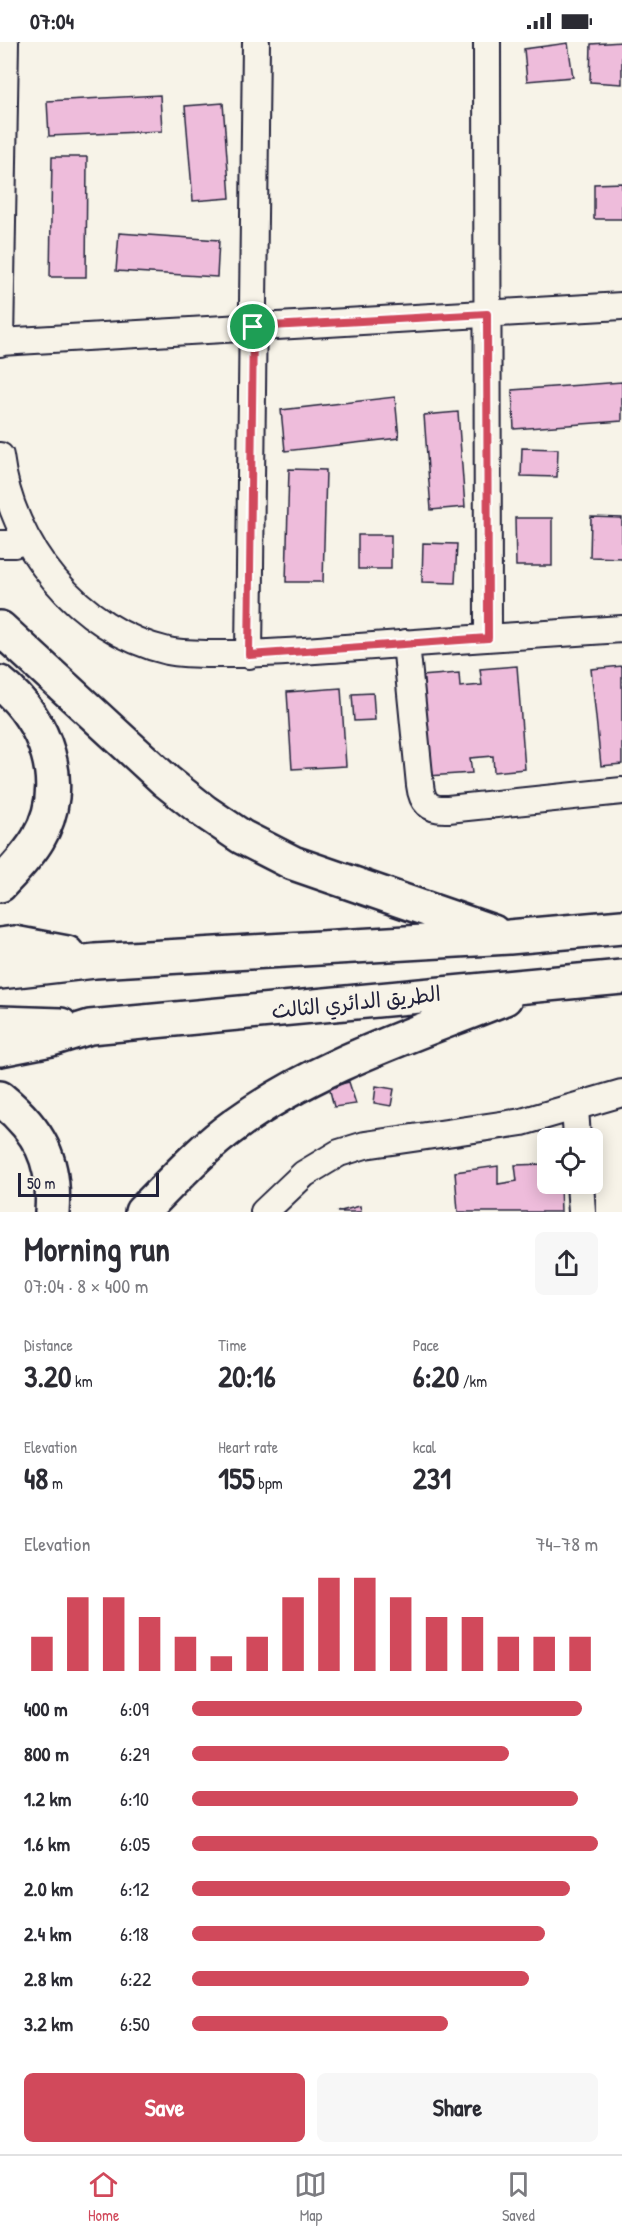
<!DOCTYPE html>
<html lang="en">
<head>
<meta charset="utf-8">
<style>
  :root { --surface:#fff; --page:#f7f7f7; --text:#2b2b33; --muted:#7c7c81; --line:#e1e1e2; --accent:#d1495b }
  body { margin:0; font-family:"Patrick Hand","Playpen Sans Arabic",sans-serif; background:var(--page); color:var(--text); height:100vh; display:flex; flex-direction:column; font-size:22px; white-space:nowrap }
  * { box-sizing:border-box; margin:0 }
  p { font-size:20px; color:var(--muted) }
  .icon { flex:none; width:33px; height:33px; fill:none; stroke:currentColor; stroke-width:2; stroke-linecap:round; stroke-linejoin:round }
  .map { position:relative; height:1170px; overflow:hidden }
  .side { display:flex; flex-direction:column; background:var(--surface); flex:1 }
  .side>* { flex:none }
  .controls { position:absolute; left:537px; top:1086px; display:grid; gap:12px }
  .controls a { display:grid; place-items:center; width:66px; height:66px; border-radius:9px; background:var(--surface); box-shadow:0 3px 15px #0003; font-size:30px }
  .scale { position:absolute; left:18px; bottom:15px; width:141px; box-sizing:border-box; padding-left:6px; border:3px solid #22223b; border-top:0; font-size:16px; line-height:21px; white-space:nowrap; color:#22223b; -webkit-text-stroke:4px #f7f3e8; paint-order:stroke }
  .pin { position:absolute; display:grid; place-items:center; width:51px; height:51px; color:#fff; margin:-26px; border:3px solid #fff; border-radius:50%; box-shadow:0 2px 6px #0007 }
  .round { display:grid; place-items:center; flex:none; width:63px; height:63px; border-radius:9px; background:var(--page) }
  .summary { display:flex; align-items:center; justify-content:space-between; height:102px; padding:0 24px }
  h1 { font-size:33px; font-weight:700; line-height:45px }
  .stats { display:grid; grid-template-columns:repeat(3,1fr); gap:9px; height:102px; padding:6px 24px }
  .stats div { display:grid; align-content:center }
  .stats b { font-size:30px; font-weight:700 }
  .stats small { font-size:16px; font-weight:400 }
  .stats p { font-size:16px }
  .chart { height:168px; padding:12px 24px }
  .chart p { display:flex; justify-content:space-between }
  .chart svg { width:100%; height:108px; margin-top:6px; stroke:var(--accent); stroke-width:6 }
  .button { display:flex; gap:12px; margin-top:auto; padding:12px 24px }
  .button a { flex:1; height:69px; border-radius:9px; background:var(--accent); color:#fff; font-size:24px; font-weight:700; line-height:69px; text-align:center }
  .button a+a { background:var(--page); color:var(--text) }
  ul { padding:0 24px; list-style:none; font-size:20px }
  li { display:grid; grid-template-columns:96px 72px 1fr; align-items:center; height:45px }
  li i { height:15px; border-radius:8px; background:var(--accent) }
  .status { display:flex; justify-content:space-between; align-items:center; height:42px; padding:0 30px; background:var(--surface); direction:ltr }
  .status svg { height:16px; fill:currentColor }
  .dock { display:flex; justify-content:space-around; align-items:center; height:84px; border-top:2px solid var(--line); background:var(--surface); font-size:16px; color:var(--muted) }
  .dock a { display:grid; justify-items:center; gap:3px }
  .dock .current { color:var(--accent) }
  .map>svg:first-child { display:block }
  .building { fill:#eebcdb; stroke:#22223b; stroke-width:1.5 }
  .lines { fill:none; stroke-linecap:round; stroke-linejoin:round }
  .minor-casing { stroke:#22223b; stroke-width:30 }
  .highway-casing { stroke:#22223b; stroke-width:38 }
  .minor { stroke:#f7f3e8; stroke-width:26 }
  .highway { stroke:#f7f3e8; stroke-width:33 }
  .route-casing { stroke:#fff; stroke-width:12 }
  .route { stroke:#d1495b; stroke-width:8 }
  .labels { text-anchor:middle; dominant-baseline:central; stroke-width:5; stroke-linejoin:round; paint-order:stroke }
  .street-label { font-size:21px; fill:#22223b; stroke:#f7f3e8 }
</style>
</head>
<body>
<div class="status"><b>07:04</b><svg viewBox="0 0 49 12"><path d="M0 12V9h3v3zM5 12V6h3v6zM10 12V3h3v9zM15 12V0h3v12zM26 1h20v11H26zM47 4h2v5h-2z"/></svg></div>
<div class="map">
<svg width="622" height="1170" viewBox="0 0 622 1170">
  <rect width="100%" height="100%" fill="#f7f3e8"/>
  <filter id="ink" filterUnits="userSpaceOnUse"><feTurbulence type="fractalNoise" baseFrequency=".0167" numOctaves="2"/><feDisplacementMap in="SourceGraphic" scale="12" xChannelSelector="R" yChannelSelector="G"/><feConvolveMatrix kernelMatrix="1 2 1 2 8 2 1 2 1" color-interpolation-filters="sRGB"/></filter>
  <g filter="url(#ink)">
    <path class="building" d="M 622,0 L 622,42 L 590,40 L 591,2 Z
      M 568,1 L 573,35 L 527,39 L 524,7 Z
      M 160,53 L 162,89 L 49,94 L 47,59 Z
      M 223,61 L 230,156 L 193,159 L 185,64 Z
      M 52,115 L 87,115 L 86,235 L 50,235 Z
      M 622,141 L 622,177 L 594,177 L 594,142 Z
      M 119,191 L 219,198 L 217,235 L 116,229 Z
      M 622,340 L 622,379 L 514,387 L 512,348 Z
      M 395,355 L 399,396 L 285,409 L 281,368 Z
      M 458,370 L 465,465 L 431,468 L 424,373 Z
      M 522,406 L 558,407 L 557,435 L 521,434 Z
      M 289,427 L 326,428 L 323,540 L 286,540 Z
      M 591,475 L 622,476 L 622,516 L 590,515 Z
      M 515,476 L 552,476 L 552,524 L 516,524 Z
      M 358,493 L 391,493 L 391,527 L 358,527 Z
      M 423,501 L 457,502 L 455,541 L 422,540 Z
      M 517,624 L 525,727 L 494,730 L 493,714 L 470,716 L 472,731 L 428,734 L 421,634 L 459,631 L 460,645 L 482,643 L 480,627 Z
      M 622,624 L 622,722 L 601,724 L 591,627 Z
      M 341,646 L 346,724 L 292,727 L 287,650 Z
      M 373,651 L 375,678 L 354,679 L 352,652 Z
      M 349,1040 L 356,1062 L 334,1065 L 329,1045 Z
      M 376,1044 L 394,1047 L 391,1064 L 374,1061 Z
      M 548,1122 L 548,1142 L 560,1142 L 561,1170 L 458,1170 L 455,1130 L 498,1124 L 498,1142 L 517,1139 L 515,1123 Z
      M 360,1164 L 361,1170 L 337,1170 Z"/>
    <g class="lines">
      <g class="minor-casing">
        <path id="minor" d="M 487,0 L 488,596
          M 0,300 L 622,264
          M 0,301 L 5,0
          M 0,414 C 11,504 78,588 168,609 C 183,612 199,612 214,612 C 258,613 301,609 345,606 C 437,599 530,593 622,587
          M 0,502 L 14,502 L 27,498
          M 406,601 L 420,743 C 422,761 429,768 448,767 L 622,749
          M 249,613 L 256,0
          M 575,1066 L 577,1096
          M 580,1142 L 582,1170
          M 264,1170 L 304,1132 L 339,1111 L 365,1103 L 522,1080 L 622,1051"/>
      </g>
      <g class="highway-casing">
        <path id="highway" d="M 0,586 L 166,739 L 205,770 L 242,795 L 293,821 L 493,890
          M 0,641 C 46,677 70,743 38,797 C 28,814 13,829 0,843
          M 0,903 L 14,901 L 67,911
          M 0,930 L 95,919 L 509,895 L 622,885
          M 0,981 L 61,983
          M 0,1007 L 51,997 L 90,985 L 622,935
          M 0,1056 C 39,1088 56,1118 52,1170
          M 142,1170 C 172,1140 201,1107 236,1082 C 317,1023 413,993 505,956"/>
      </g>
      <use href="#minor" class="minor"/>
      <use href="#highway" class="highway"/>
    </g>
  </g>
  <g class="lines" filter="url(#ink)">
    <g class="route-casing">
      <path id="route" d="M 487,272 L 488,596 L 249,613 L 253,285 Z"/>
    </g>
    <use href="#route" class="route"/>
  </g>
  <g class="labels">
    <g class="street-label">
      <text transform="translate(356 960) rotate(-6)">الطريق الدائري الثالث</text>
    </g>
  </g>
</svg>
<div class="controls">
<a><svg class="icon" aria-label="locate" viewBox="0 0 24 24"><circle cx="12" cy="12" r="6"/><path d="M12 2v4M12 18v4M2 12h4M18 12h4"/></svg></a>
</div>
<div class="scale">50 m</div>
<div class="pin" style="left:253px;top:285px;background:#1e9e55"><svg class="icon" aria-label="arrive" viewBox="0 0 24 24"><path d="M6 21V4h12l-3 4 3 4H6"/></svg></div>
</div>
<section class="side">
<div class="summary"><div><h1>Morning run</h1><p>07:04 · 8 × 400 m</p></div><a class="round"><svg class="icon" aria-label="share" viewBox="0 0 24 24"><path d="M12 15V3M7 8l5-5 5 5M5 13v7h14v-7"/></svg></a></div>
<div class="stats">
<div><p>Distance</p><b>3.20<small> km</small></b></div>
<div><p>Time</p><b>20:16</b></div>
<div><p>Pace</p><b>6:20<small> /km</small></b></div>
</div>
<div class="stats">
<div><p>Elevation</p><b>48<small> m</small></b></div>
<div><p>Heart rate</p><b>155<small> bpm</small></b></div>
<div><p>kcal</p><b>231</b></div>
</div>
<div class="chart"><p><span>Elevation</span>74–78 m</p>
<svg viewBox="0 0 160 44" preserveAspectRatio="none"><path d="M5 44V30M15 44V14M25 44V14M35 44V22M45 44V30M55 44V38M65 44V30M75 44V14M85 44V6M95 44V6M105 44V14M115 44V22M125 44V22M135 44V30M145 44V30M155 44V30"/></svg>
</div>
<ul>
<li><b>400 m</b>6:09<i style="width:96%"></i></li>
<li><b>800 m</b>6:29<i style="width:78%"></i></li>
<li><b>1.2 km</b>6:10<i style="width:95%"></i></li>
<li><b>1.6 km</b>6:05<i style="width:100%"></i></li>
<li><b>2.0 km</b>6:12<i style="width:93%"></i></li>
<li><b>2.4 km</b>6:18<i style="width:87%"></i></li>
<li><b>2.8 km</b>6:22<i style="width:83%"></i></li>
<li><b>3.2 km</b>6:50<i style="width:63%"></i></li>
</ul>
<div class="button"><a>Save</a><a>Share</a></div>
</section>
<nav class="dock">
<a class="current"><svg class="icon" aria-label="home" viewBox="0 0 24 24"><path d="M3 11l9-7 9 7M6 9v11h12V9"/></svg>Home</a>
<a><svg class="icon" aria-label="map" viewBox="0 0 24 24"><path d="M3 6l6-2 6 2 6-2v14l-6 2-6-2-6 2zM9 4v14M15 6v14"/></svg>Map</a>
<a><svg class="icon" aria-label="saved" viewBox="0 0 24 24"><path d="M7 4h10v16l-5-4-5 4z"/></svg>Saved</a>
</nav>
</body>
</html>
